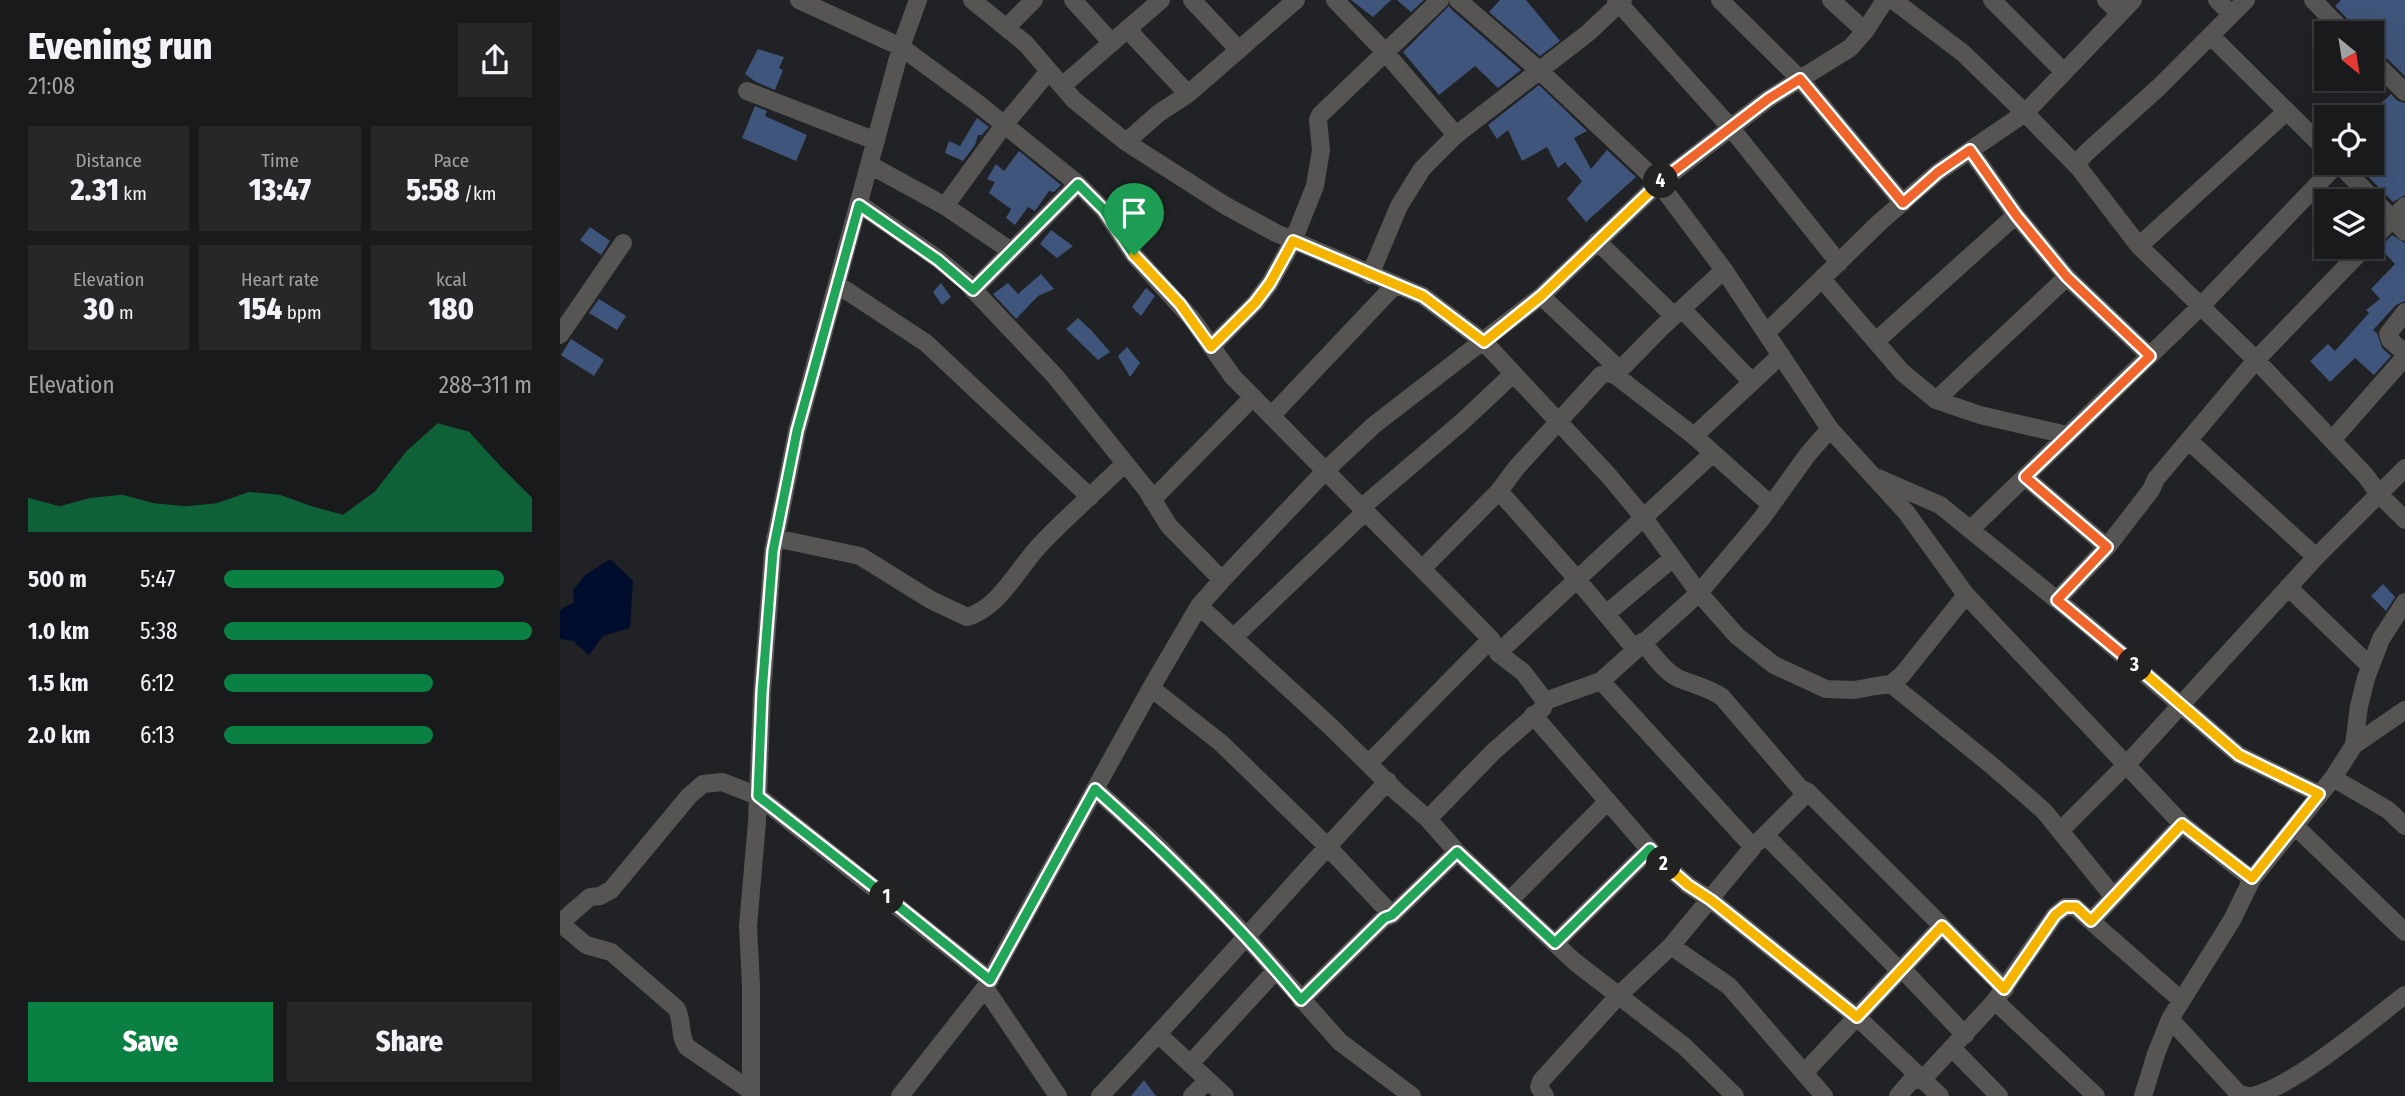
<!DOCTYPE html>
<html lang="en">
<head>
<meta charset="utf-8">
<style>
  :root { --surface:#191a1c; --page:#262729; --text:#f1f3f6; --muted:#9fa1a3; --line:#37383b; --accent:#0b8043 }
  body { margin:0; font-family:"Fira Sans Condensed",sans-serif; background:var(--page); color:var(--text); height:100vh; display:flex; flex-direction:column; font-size:26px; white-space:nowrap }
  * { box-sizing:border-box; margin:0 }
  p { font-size:23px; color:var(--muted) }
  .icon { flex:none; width:38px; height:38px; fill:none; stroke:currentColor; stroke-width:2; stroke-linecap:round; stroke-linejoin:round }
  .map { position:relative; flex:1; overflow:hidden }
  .drawer { display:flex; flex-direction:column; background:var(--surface); width:560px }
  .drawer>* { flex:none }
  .needle { width:46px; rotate:150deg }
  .controls { position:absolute; left:1754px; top:21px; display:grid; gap:14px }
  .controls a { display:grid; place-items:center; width:70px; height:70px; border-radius:0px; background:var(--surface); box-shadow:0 7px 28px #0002,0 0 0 2px var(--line); font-size:35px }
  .pin { position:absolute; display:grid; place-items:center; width:60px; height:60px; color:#fff; margin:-72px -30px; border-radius:50% 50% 50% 0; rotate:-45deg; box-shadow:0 0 7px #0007 }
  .pin .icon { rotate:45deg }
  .km { position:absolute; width:35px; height:35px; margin:-18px; border-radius:50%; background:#222; color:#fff; font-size:19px; line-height:35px; text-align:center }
  .round { display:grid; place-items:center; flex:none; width:74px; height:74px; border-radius:0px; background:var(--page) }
  .headline { display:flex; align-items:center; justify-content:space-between; height:119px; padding:0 28px }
  h1 { font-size:38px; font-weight:800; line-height:52px }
  .figures { display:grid; grid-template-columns:repeat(3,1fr); gap:10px; height:119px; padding:7px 28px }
  .figures div { display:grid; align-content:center; border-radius:0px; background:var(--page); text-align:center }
  .figures b { font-size:30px; font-weight:800 }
  .figures small { font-size:19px; font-weight:400 }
  .figures p { font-size:19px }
  .chart { height:196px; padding:14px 28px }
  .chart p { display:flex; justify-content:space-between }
  .chart svg { width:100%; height:126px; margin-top:7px; fill:var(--accent); opacity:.7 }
  .button { display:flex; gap:14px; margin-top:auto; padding:14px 28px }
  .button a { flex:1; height:80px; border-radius:0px; background:var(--accent); color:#fff; font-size:28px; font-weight:800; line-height:80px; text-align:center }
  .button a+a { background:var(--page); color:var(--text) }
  ul { padding:0 28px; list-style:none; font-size:23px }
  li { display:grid; grid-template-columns:112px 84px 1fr; align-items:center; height:52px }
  li i { height:18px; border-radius:9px; background:var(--accent) }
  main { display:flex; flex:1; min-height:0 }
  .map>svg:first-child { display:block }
  .water { fill:#010d2d }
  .building { fill:#40557b }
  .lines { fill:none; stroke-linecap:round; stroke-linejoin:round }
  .minor { stroke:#565554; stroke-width:18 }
  .split-1-casing { stroke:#fff; stroke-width:14 }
  .split-2-casing { stroke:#fff; stroke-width:14 }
  .split-3-casing { stroke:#fff; stroke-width:14 }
  .split-4-casing { stroke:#fff; stroke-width:14 }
  .split-5-casing { stroke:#fff; stroke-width:14 }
  .split-1 { stroke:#22a559; stroke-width:9 }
  .split-2 { stroke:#22a559; stroke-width:9 }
  .split-3 { stroke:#f5b400; stroke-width:9 }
  .split-4 { stroke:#f0652b; stroke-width:9 }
  .split-5 { stroke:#f5b400; stroke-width:9 }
</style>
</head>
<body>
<main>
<section class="drawer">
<div class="headline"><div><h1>Evening run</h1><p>21:08</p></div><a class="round"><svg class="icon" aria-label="share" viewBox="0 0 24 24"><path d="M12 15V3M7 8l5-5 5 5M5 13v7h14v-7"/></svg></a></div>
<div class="figures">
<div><p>Distance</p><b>2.31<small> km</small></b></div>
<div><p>Time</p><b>13:47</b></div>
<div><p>Pace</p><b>5:58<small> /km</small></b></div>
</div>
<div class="figures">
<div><p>Elevation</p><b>30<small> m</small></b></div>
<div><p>Heart rate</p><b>154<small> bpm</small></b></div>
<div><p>kcal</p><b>180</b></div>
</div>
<div class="chart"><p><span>Elevation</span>288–311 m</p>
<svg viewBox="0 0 160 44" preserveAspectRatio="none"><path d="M0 44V32L10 35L20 32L30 31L40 34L50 35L60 34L70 30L80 31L90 35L100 38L110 30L120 16L130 6L140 9L150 21L160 32V44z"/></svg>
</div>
<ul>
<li><b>500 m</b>5:47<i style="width:91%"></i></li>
<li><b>1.0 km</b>5:38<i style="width:100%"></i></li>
<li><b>1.5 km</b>6:12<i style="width:68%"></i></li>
<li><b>2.0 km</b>6:13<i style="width:68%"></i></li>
</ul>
<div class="button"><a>Save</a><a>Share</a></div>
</section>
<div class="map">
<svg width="1845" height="1096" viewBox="0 0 1845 1096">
  <rect width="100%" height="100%" fill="#212225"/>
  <path class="water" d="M 50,559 L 73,581 L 70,628 L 43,636 L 29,655 L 13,641 L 0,639 L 0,610 L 14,602 L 13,590 L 25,575 Z"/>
  <path class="building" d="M 791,0 L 831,0 L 813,17 Z
    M 837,0 L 864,0 L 851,12 Z
    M 940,0 L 966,0 L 1000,41 L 980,56 L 929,12 Z
    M 1781,0 L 1845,0 L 1845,76 L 1819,51 L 1811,48 L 1811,33 L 1796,33 L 1793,25 L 1775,6 Z
    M 889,6 L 891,9 L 961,70 L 938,88 L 915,66 L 879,95 L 843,52 Z
    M 198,49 L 224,57 L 219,68 L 223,70 L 215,90 L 196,82 L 185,74 Z
    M 979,85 L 1027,131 L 1014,138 L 1031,169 L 1047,150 L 1076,177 L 1026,222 L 1007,199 L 1022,181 L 1005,162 L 998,168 L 987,147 L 962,161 L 948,130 L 937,139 L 928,125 Z
    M 1831,94 L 1838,101 L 1845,103 L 1845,195 L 1833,202 L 1795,163 L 1811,163 L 1811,113 Z
    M 195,106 L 207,111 L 205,116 L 247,135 L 236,161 L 182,138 Z
    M 417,118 L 429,127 L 422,135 L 418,135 L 415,145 L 403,161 L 385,153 L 389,141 L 400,146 Z
    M 459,151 L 501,185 L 494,192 L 489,191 L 475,211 L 468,207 L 455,225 L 446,218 L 451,209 L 429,193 L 435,182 L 427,179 L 436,164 L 444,171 Z
    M 30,227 L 50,241 L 41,255 L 20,240 Z
    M 491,230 L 513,246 L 497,258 L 480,244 Z
    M 1832,235 L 1845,243 L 1845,301 L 1836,305 L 1813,330 L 1817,333 L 1822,348 L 1831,356 L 1814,375 L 1795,358 L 1770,382 L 1750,361 L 1768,344 L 1775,351 L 1809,313 L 1806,310 L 1820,299 L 1811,289 L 1835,264 L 1820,248 Z
    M 481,274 L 494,289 L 478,296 L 456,319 L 433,294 L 448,283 L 458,294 Z
    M 381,283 L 391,297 L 382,305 L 373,292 Z
    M 586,288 L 595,296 L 581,316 L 572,307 Z
    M 39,299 L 66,316 L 57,330 L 29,313 Z
    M 518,318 L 531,330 L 550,352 L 538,360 L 506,329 Z
    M 11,339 L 44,360 L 34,376 L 1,355 Z
    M 567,347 L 580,363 L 570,377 L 558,356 Z
    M 1823,584 L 1835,597 L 1826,611 L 1811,596 Z
    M 584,1080 L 596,1096 L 571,1096 Z"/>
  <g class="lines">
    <path class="minor" d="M 239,0 L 341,47 L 416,102 L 518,184 L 544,210 L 574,255 L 632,319 L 673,377 L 931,639 L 938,653 L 963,672 L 985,701
      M 412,0 L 466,44 L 514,100 L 566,142 L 666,206 L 716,233 L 863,296 L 924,342 L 1049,476 L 1084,518 L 1139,593 L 1177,636 L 1214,665 L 1266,689 L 1294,690 L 1316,686 L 1331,684 L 1342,675 L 1406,595
      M 513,0 L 552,43
      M 632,0 L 679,50
      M 775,0 L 825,52 L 896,135
      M 898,0 L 980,71 L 1099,183 L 1164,270 L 1270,429 L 1346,512 L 1406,595 L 1622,824 L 1692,879
      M 1056,0 L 1171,128 L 1279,263
      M 1160,0 L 1240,79 L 1343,203
      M 1271,0 L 1305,31
      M 1333,0 L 1403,53 L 1465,113 L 1573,0
      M 1432,0 L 1504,72
      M 1546,0 L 1560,13
      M 1657,0 L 1671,14
      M 1753,0 L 1785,33
      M 447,27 L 474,0
      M 567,29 L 628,94
      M 1651,36 L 1766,150
      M 1811,59 L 1845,92
      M 502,86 L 601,0
      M 187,91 L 316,141
      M 566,142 L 599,113 L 628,94 L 736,0
      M 1410,150 L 1456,215 L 1507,277 L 1590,356
      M 1778,163 L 1845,232
      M 310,165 L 385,206 L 451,251
      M 1519,168 L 1520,160 L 1526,153 L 1599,87 L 1686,0
      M 299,204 L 378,259 L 406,282 L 495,376 L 586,489 L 609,526 L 662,580
      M 385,206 L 444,125 L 489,71
      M 1037,241 L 1114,316
      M 1811,241 L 1845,206
      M 1579,246 L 1727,111
      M 810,275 L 839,206 L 862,169 L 896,135 L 1028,33 L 1063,0
      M 1262,279 L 1342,372 L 1376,400 L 1420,415 L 1507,435
      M 278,285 L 366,343 L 530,497
      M 413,290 L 518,184
      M 981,296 L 1060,370
      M 1122,309 L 1192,382
      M 1845,312 L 1828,334 L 1830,340 L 1845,353
      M 1206,333 L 1321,221 L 1378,172 L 1465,113 L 1519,168 L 1579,246 L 1696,360 L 1806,476 L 1818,493 L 1845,520
      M 0,335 L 63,243
      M 1316,341 L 1456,215
      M 651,347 L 695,303 L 710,283 L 733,241 L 755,186 L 761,150 L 758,120 L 760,115 L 880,0
      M 1055,375 L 1100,329 L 1164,270
      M 1376,400 L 1507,277
      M 711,416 L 835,285
      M 1134,436 L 1221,355
      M 1772,440 L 1845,357
      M 1629,441 L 1756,557
      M 1465,477 L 1547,547
      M 1318,478 L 1380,505 L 1524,622 L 1679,755 L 1759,794
      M 939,491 L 1016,578 L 1075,649
      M 592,500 L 693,397
      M 802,507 L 903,421 L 953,374
      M 1411,529 L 1641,306 L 1778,163
      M 215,538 L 300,556 L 371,600 L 407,617 C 439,608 457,570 479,546 C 506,517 537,491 565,463
      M 863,568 L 939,491 L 957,467 L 1041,375 L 1047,373 L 1055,375 L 1134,436 L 1211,505
      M 1728,587 L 1810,666
      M 1497,600 L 1547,547 L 1591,490 L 1596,479 L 1696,360 L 1805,247
      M 639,606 L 771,727 L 837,792 L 868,819 L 897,852 L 1015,962 L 1124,1046 L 1175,1096
      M 1046,614 L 1113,558
      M 674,637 L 806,511
      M 1082,642 C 1094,655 1104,672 1120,679 C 1135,685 1149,688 1162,697 L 1240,788 L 1248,792 L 1445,989
      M 938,653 L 1153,453
      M 1331,684 L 1430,764 L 1484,811 L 1553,896
      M 591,688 L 661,743 L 767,846 L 832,915
      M 973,715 L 1096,857 L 1128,885 L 1151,900 L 1297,1017 L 1380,1096
      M 1794,745 L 1845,710
      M 809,763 L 931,639
      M 1773,778 L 1828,810 L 1845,826
      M 535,789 L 593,841 L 673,922 L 780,1042 L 852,1096
      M 868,819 L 933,752 L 983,708 L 985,701 L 1041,681 L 1139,593 L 1202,518 L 1248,454 L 1270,429
      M 1735,826 L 1845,932
      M 1501,830 L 1567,764 L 1756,557 L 1845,468
      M 1205,835 L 1339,970 L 1346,973 L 1405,1035
      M 1198,842 L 1248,792
      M 949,901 L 1048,801
      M 1531,921 L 1622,824
      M 0,923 L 30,897 L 40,896 L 51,890 L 129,796 L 143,784 L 162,782 L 198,796 L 430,980
      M 0,923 L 26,945 L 51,952 L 116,1008 C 124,1021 118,1035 127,1047 L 191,1091
      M 995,943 L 1090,849
      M 1111,946 L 1169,986 L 1264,1096
      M 425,988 L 498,1096
      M 741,1000 L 824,918 L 832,915 L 897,852
      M 1435,1001 L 1536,1096
      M 1610,1019 L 1679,1094 L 1689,1096
      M 599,1035 L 665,1096
      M 1393,1049 L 1439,1096
      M 630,1064 L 716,970
      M 1244,1073 L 1382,926
      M 191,1096 L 191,985 L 188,926 L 197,822 L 202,693 L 213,551 L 237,431 L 341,47 L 358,0
      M 340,1096 L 425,988 L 591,688 L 639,606 L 662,580 L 766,470 L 814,425 L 981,296 L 1099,183 L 1208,99 L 1290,48 L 1305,31 L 1325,0
      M 540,1096 C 638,993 731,885 828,781
      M 632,1096 L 648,1080
      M 985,1096 L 979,1087 L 981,1081 L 1059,995 L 1111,946 L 1193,847 L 1041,681
      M 1338,1096 L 1351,1081 L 1363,1079 L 1435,1001 L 1495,915 L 1505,907 L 1515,907 L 1621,1000
      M 1583,1096 L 1596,1054 L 1610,1019 L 1672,920 L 1692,879 L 1773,778 L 1794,745 L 1799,706 L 1806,678 L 1821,639 L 1845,602
      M 1693,1096 C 1737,1084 1807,1024 1845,995"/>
  </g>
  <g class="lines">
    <g class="split-1-casing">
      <path id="split-1" d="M 327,897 L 198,796 L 202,693 L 213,551 L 237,431 L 299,205 L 378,260 L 413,290 L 518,184 L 544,210 L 574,255"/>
    </g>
    <g class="split-2-casing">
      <path id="split-2" d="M 327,897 L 430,980 L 535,789 C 609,855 678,924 741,1000 L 824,918 L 832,915 L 897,852 L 995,943 L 1090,849 L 1104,864"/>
    </g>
    <g class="split-3-casing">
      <path id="split-3" d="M 1104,864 L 1128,885 L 1151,900 L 1297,1017 L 1382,926 L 1444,989 L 1495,915 L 1505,907 L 1516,907 L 1531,921 L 1622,824 L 1692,878 L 1759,794 L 1679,755 L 1575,665"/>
    </g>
    <g class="split-4-casing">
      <path id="split-4" d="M 1101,181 L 1208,99 L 1240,79 L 1343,203 L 1378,172 L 1410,150 L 1456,215 L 1507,277 L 1590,356 L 1465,477 L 1547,547 L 1497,600 L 1575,665"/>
    </g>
    <g class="split-5-casing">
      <path id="split-5" d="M 574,255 L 620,304 L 651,347 L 695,303 L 710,283 L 733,241 L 863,296 L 924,342 L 981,296 L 1101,181"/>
    </g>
    <use href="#split-1" class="split-1"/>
    <use href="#split-2" class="split-2"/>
    <use href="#split-3" class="split-3"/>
    <use href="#split-4" class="split-4"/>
    <use href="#split-5" class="split-5"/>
  </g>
</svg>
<div class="controls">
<a><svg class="needle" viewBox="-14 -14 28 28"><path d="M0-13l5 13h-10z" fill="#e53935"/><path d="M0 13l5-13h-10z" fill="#9fa1a3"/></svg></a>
<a><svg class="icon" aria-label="locate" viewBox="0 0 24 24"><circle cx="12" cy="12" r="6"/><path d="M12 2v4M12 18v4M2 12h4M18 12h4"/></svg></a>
<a><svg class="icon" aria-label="layers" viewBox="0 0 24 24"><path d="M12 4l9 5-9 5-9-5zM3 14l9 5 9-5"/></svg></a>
</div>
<div class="pin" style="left:574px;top:255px;background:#1e9e55"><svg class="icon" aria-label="arrive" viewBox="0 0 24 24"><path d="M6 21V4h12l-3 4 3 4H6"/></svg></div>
<b class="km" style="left:327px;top:897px">1</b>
<b class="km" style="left:1104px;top:864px">2</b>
<b class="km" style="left:1575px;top:665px">3</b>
<b class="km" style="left:1101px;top:181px">4</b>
</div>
</main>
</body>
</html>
